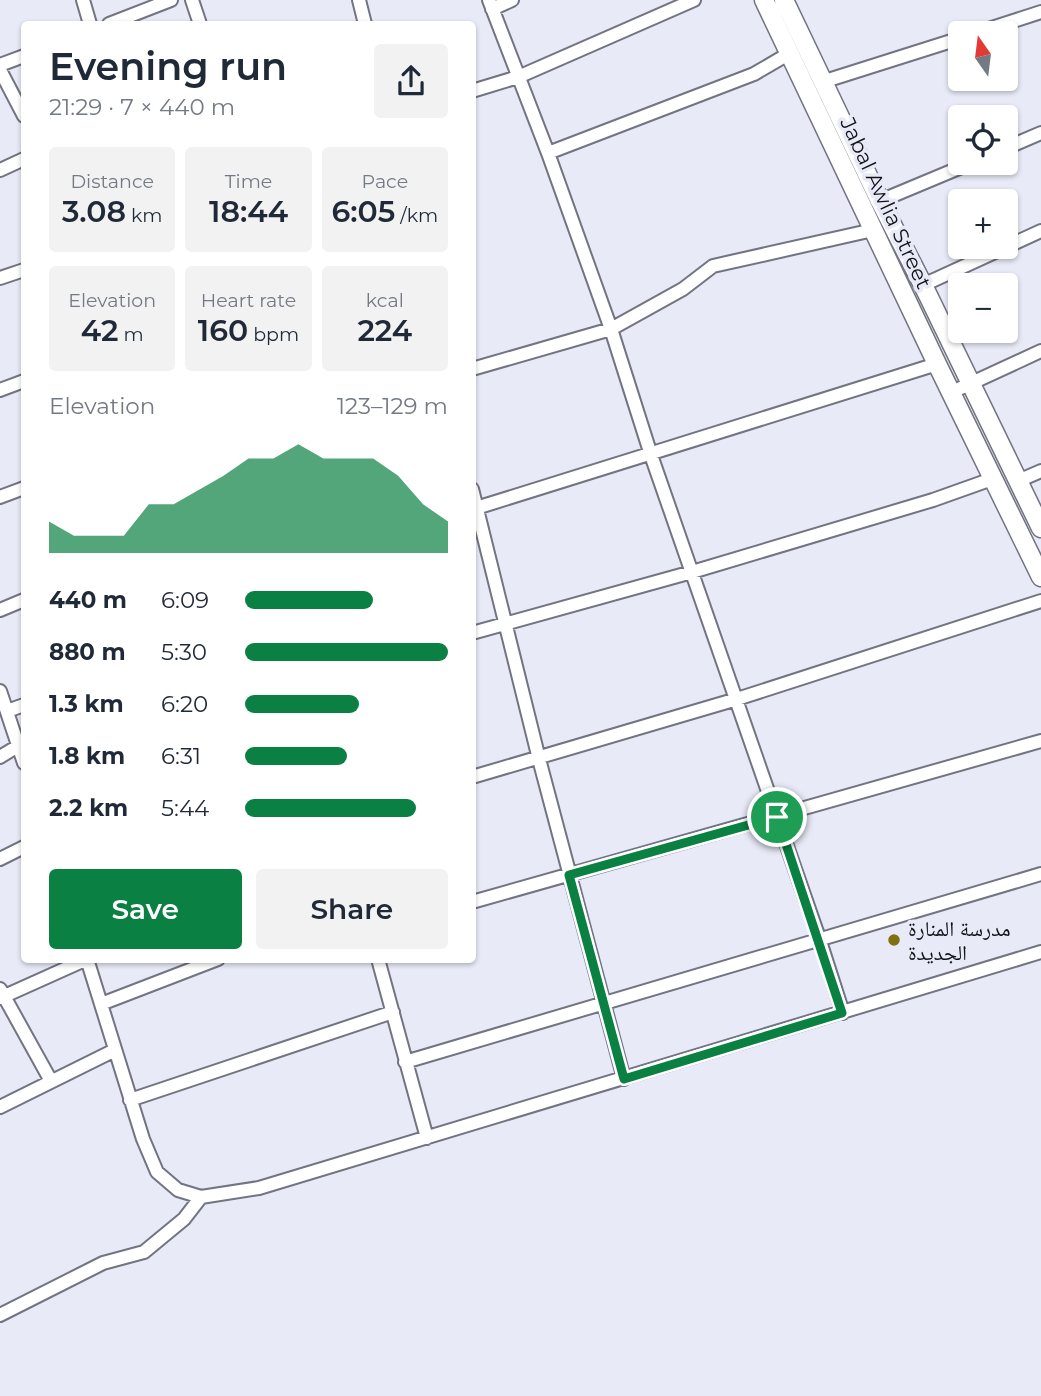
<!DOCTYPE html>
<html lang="en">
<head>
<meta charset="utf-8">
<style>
  :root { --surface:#fff; --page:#f2f2f3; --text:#1f2937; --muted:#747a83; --accent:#0b8043 }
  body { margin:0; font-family:Montserrat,"Noto Naskh Arabic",sans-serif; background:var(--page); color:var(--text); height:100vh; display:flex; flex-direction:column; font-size:26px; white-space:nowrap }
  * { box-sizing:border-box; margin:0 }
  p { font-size:23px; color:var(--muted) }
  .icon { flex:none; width:38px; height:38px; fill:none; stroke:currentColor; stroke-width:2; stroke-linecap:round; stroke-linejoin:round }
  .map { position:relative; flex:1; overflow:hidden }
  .panel { position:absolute; left:21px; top:21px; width:455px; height:942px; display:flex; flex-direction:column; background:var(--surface); border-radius:7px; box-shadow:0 2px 5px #0004 }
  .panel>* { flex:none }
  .needle { width:46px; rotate:346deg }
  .tools { position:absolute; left:948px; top:21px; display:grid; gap:14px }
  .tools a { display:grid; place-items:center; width:70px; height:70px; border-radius:7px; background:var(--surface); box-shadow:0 2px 5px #0004; font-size:35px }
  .pin { position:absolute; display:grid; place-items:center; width:60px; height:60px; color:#fff; margin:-30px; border:4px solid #fff; border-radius:50%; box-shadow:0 2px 7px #0007 }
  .round { display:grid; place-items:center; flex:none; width:74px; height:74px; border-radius:7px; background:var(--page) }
  .summary { display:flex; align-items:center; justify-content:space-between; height:119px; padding:0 28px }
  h1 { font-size:38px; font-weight:600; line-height:52px }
  .figures { display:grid; grid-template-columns:repeat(3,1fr); gap:10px; height:119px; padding:7px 28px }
  .figures div { display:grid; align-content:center; border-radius:7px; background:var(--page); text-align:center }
  .figures b { font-size:30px; font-weight:600 }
  .figures small { font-size:19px; font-weight:400 }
  .figures p { font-size:19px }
  .chart { height:196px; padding:14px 28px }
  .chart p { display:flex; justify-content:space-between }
  .chart svg { width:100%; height:126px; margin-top:7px; fill:var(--accent); opacity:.7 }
  .button { display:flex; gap:14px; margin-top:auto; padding:14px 28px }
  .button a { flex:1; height:80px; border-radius:7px; background:var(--accent); color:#fff; font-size:28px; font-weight:600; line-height:80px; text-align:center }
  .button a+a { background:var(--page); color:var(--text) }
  ul { padding:0 28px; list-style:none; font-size:23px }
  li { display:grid; grid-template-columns:112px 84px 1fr; align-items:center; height:52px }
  li i { height:18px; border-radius:9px; background:var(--accent) }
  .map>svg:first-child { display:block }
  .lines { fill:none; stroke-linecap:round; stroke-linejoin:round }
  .minor-casing { stroke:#727480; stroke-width:16 }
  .primary-casing { stroke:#727480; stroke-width:21 }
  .minor { stroke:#fff; stroke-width:12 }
  .primary { stroke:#fff; stroke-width:18 }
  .route-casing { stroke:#fff; stroke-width:14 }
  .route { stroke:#0b8043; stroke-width:9 }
  .poi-dot { fill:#807110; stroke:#e8eaf7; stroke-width:2.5 }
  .labels { text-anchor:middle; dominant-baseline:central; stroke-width:7; stroke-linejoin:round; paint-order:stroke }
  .street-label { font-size:21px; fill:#111216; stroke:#e8eaf7 }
  .poi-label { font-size:21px; fill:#111216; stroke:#e8eaf7; text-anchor:start }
</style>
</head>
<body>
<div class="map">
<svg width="1041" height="1396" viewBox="0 0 1041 1396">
  <rect width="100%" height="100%" fill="#e8eaf7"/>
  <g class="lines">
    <g class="minor-casing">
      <path id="minor" d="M 83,0 L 90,24
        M 192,0 L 200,24
        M 359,0 L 365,24
        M 489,0 L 548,153 L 611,329 L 651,455 L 819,938 L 843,1013
        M 492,9 L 512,0
        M 109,24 L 171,0
        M 976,33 L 1041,12
        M 0,65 L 24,56
        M 0,70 L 24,116
        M 822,82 L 961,38
        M 472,91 L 518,77 L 694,0
        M 1006,148 L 1041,133
        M 548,153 L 754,74 L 790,53
        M 0,170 L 24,159
        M 880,201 L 971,163
        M 0,278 L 24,270
        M 923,285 L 1041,231
        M 472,369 L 611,329 L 683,289 L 713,266 L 873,230
        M 0,390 L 24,381
        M 950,393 L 1041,351
        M 1018,481 L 1041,471
        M 472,489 L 539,759 L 624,1079
        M 0,497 L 24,488
        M 473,509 L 937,364
        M 0,610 L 24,600
        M 472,633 L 692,572 L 933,500 L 992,479
        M 0,691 L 24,763
        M 7,711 L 24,705
        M 0,757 L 18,746
        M 472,777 L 737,699 L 1041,601
        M 0,859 L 24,847
        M 472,902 L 1041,741
        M 87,959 L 143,1139 L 157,1172 L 178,1190 L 201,1197 L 259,1188 L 1041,952
        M 378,959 L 427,1138
        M 0,989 L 51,1081
        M 0,998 L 87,959
        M 101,1004 L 218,959
        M 405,1062 L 1041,874
        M 130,1100 L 393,1012
        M 0,1107 L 115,1050
        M 0,1315 L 103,1263 L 144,1252 L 184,1219 L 201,1197"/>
    </g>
    <g class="primary-casing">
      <path id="primary" d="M 764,0 L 937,364 L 1041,577
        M 784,0 L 880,201 L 923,285 L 1041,528"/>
    </g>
    <use href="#minor" class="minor"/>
    <use href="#primary" class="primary"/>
  </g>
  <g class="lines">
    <g class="route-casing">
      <path id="route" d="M 777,817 L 842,1013 L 624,1079 L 569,875 Z"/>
    </g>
    <use href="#route" class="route"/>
  </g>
  <circle class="poi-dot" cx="894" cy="940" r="7"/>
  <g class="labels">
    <g class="street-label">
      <text transform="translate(886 203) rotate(65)">Jabal Awlia Street</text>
    </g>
    <g class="poi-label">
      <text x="908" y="928">مدرسة المنارة<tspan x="908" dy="24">الجديدة</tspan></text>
    </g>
  </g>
</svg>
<div class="tools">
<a><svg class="needle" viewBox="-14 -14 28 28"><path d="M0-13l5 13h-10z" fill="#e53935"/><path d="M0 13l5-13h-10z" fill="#747a83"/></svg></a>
<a><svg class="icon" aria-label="locate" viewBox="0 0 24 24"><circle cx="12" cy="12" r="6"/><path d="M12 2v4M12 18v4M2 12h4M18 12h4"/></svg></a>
<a>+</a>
<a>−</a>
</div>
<div class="pin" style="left:777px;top:817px;background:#1e9e55"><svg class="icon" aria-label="arrive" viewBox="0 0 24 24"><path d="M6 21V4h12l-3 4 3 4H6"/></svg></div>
<section class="panel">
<div class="summary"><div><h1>Evening run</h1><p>21:29 · 7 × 440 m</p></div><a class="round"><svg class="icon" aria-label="share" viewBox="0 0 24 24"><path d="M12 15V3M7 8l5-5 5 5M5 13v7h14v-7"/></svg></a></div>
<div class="figures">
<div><p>Distance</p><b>3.08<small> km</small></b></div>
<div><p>Time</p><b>18:44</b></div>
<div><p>Pace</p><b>6:05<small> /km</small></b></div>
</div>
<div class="figures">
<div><p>Elevation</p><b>42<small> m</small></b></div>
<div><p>Heart rate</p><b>160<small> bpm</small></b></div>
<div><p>kcal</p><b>224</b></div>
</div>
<div class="chart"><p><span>Elevation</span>123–129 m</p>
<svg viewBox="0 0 160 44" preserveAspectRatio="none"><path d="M0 44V33L10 38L20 38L30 38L40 27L50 27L60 22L70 17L80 11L90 11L100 6L110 11L120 11L130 11L140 17L150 27L160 33V44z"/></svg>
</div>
<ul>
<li><b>440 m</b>6:09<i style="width:63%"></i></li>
<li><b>880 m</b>5:30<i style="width:100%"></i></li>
<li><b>1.3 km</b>6:20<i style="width:56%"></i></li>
<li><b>1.8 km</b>6:31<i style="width:50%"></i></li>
<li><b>2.2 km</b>5:44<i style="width:84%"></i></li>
</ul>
<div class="button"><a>Save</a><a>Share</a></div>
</section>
</div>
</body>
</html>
